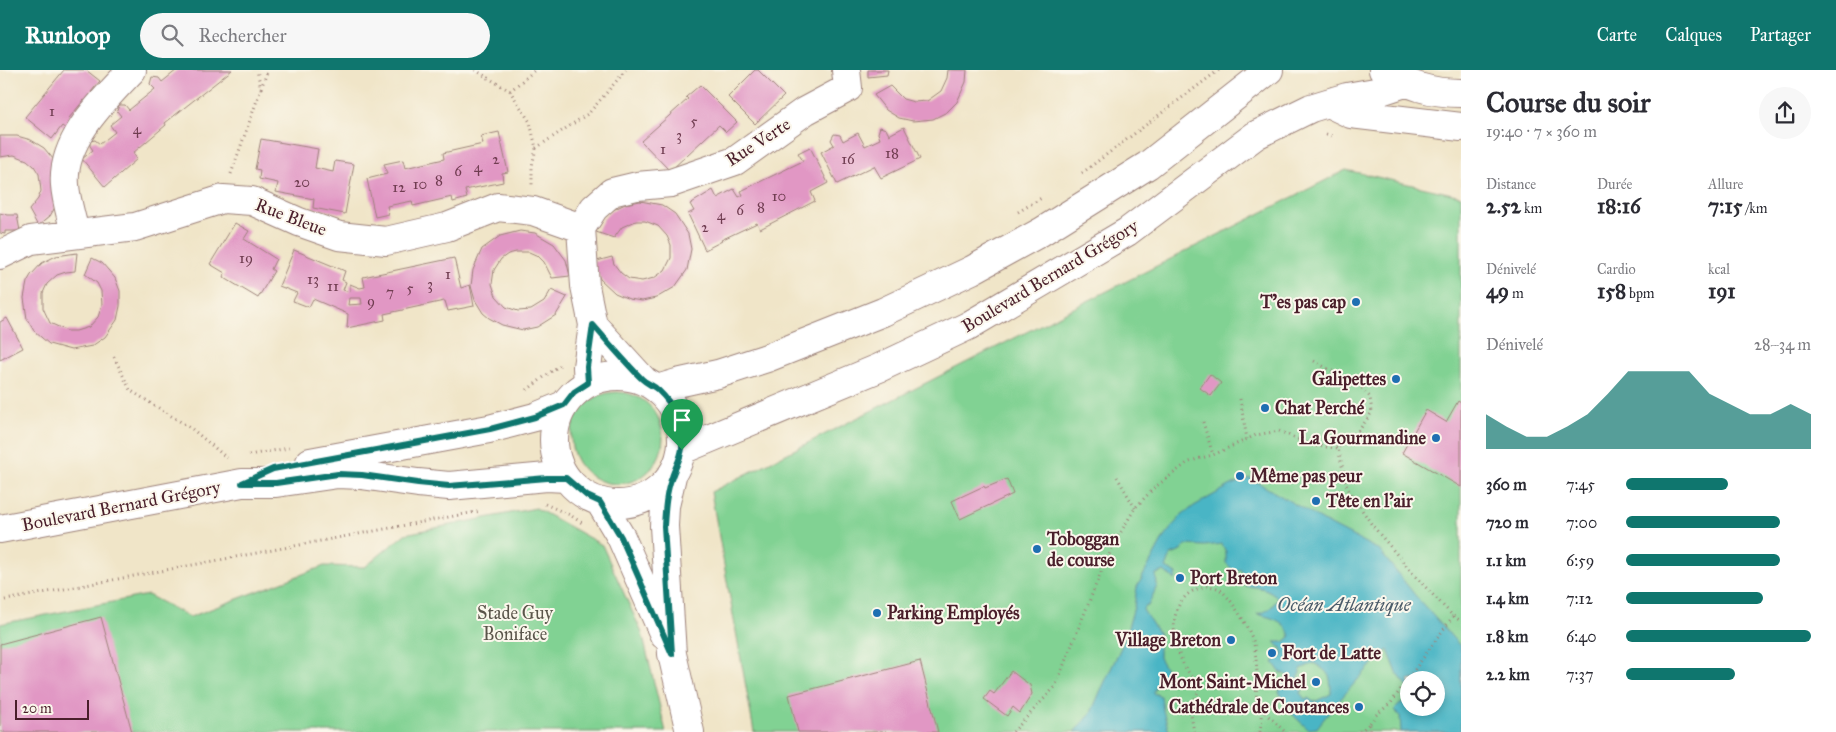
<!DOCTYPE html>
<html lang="fr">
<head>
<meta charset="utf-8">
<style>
  :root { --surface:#fff; --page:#f7f7f7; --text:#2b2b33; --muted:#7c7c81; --accent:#0f766e }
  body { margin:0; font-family:"IM FELL Great Primer",serif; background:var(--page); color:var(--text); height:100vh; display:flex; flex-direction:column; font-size:19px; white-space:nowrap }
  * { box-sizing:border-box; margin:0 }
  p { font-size:16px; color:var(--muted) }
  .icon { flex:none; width:28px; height:28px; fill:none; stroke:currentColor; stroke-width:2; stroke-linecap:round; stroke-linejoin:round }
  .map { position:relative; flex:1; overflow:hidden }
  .side { display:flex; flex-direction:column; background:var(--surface); width:375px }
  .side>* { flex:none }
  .buttons { position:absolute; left:1400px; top:601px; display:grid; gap:10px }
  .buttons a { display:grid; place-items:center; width:45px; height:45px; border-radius:50%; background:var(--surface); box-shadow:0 2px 8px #0003; font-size:25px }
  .scale { position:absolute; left:15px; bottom:12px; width:74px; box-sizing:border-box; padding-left:5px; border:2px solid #4a1f2b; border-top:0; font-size:14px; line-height:18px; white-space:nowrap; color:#4a1f2b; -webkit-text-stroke:4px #fbf7ec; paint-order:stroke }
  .pin { position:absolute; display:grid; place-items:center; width:42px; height:42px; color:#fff; margin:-51px -21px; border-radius:50% 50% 50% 0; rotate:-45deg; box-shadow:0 0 5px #0007 }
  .pin .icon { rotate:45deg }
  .round { display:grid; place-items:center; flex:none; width:52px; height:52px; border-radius:26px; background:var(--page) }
  .overview { display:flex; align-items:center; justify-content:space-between; height:85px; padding:0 25px }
  h1 { font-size:28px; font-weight:800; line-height:38px }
  .figures { display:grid; grid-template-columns:repeat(3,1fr); gap:8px; height:85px; padding:5px 25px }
  .figures div { display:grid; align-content:center }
  .figures b { font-size:21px; font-weight:800 }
  .figures small { font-size:14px; font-weight:400 }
  .figures p { font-size:14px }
  .chart { height:140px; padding:10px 25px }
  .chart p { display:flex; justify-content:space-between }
  .chart svg { width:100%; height:90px; margin-top:5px; fill:var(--accent); opacity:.7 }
  ul { padding:0 25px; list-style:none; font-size:16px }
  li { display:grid; grid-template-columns:80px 60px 1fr; align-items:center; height:38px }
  li i { height:12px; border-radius:6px; background:var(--accent) }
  header { display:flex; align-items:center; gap:30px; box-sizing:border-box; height:70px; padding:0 25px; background:var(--accent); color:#fff }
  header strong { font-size:24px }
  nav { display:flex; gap:28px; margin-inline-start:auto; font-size:18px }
  .search { width:350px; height:45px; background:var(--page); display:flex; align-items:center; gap:12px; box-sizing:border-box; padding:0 18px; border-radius:28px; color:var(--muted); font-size:19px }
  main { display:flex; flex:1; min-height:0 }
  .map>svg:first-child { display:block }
  .green { fill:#81d293; stroke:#66785f; fill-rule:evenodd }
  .water { fill:#49b5c5; stroke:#4a6a78; fill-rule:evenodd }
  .building { fill:#e197c4; fill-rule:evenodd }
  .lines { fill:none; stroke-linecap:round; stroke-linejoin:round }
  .minor-casing { stroke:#9d827a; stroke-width:30 }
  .path { stroke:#9d827a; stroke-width:3; stroke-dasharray:1 4; stroke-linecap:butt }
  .minor { stroke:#fff; stroke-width:28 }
  .route-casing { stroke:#fff; stroke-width:10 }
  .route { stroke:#0f766e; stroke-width:6 }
  .poi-dot { fill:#1f6fb2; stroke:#fbf7ec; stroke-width:2 }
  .labels { text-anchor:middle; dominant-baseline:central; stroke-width:4; stroke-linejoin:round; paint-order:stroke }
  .number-label { font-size:15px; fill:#703d51 }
  .street-label { font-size:18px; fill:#4a1f2b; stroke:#fbf7ec }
  .poi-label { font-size:18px; font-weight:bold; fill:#4a1f2b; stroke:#fbf7ec; text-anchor:start }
  .park-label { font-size:18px; fill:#5a554a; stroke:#fbf7ec }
  .water-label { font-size:19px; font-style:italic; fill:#4a5b69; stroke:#fbf7ec }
</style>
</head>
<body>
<header>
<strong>Runloop</strong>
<div class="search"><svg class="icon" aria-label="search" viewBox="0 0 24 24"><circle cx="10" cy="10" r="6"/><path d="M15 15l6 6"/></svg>Rechercher</div>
<nav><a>Carte</a><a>Calques</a><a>Partager</a></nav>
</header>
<main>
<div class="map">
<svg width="1461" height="662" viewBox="0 0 1461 662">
  <rect width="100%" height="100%" fill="#fbf7ec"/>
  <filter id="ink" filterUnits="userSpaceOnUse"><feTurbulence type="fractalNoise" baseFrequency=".02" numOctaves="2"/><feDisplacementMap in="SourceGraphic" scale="10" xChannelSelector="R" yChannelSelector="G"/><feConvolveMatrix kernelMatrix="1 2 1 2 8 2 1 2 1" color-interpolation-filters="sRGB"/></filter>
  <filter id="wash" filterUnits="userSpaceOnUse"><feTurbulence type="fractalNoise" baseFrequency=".0096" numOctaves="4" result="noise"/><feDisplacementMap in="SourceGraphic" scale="20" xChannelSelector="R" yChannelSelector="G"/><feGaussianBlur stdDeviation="1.12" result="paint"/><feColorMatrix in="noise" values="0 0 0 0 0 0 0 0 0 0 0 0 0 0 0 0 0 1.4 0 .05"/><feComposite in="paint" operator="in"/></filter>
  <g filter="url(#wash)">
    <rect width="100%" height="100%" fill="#f0e5c8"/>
    <path class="green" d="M 1346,100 L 1461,126 L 1461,662 L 754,662 L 711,422 ZM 1409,610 L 1436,610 L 1436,638 L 1409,638 Z
      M571 368a46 46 0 1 1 92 0a46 46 0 1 1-92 0Z
      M 536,438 L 602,475 L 642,563 L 666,662 L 0,662 L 0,554 L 148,525 L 190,547 L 324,496 L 365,497 L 405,464 Z"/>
    <path class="water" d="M 1250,408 L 1327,453 L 1379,480 L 1419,530 L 1461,577 L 1461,662 L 1401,662 L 1400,646 L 1394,640 L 1409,626 L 1409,638 L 1436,638 L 1436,610 L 1409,610 L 1409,619 L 1397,603 L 1388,580 C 1380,583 1324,647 1317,658 L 1308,659 L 1294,646 L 1279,622 L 1283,613 L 1289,609 L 1286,604 L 1280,602 L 1273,592 L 1283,586 L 1281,578 L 1274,572 L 1284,572 L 1290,567 C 1286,550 1272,548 1257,544 C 1268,542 1272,537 1278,528 C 1269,518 1258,517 1245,516 L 1248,511 L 1240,499 L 1234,501 L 1226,493 L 1226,482 L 1222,474 L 1205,476 L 1185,475 L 1179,482 L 1171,485 L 1166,498 L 1177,504 L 1175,510 L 1164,501 L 1156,504 L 1157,516 L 1148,536 L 1144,537 L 1143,540 L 1159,564 L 1159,588 L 1166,599 C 1164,613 1156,612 1153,623 L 1161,626 L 1163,640 L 1169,662 L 1074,662 L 1090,645 L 1100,622 L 1124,571 L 1134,537 L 1137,517 L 1164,467 L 1180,447 L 1194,436 L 1233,414 ZM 1314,593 C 1330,603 1331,606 1331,624 L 1314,632 L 1308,628 L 1305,629 L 1300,623 L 1303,621 C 1297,613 1298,608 1301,599 Z"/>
    <g id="blocks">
      <path class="building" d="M 64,0 L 86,0 L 100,11 L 91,22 L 94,26 L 88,33 L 84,30 L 69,48 L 73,51 L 66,59 L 62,56 L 52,69 L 25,47 Z
        M 177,0 L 232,0 L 165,53 L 166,55 L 133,83 L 137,89 L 105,117 L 82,89 L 93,80 L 90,76 L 90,71 L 95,70 L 100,74 L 115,62 L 110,55 L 121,46 L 117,41 L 119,35 L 125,35 L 129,40 L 155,19 L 150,14 L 152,7 L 159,8 L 162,12 Z
        M 755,0 L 758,0 L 784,26 L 755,54 L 728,27 Z
        M 868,0 L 888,0 L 887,5 L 868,7 Z
        M 948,0 L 967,0 L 966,12 L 957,32 L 947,42 L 933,49 L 913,51 L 899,48 L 886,40 L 874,25 L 890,16 L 903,29 L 914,32 L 927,31 L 941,21 L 947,8 Z
        M 700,15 L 737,52 L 726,62 L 719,55 L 670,101 L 641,71 L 688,29 L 686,27 Z
        M 880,57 L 886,59 L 889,65 L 904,57 L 920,89 L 881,108 L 874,96 L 837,114 L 821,82 L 834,75 L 831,70 L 834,64 L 840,65 L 843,71 L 858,63 L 865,76 L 880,69 L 878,63 Z
        M 499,62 L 508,102 L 502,103 L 503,112 L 465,120 L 467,128 L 453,132 L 452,127 L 413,136 L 412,131 L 387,136 L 389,144 L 375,147 L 367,109 L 387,104 L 384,94 L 403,90 L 405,98 L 444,89 L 443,83 L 483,74 L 481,66 Z
        M 0,66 L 17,66 L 31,70 L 44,78 L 54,90 L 58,132 L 50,146 L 38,156 L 29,140 L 38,129 L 41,121 L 39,104 L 34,96 L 27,90 L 14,85 L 0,87 Z
        M 261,69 L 318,79 L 315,98 L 333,102 L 335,91 L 354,94 L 345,144 L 313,138 L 314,129 L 276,122 L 278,113 L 259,109 L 260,100 L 255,99 Z
        M 810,77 L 828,113 L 811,122 L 815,131 L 760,159 L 757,153 L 721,170 L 722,171 L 705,180 L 688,144 L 694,141 L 690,134 L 713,120 L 717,128 L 734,119 L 739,127 L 743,125 L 741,121 L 803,91 L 798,83 Z
        M 640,131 L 662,135 L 675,144 L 688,164 L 691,179 L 687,200 L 675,217 L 656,228 L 642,231 L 629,229 L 615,223 L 600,209 L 593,192 L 612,187 L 614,194 L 621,203 L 629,209 L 642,211 L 654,208 L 665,200 L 671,188 L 671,175 L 667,166 L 658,156 L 645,151 L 636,151 L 622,157 L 614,168 L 596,162 L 604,148 L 611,141 L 625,134 Z
        M 0,143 L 7,145 L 17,145 L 20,161 L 5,161 L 5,164 L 0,163 Z
        M 235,153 L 249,161 L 244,169 L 276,189 L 271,199 L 274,201 L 258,228 L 223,207 L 225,203 L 210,194 Z
        M 520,161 L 535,163 L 554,174 L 566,190 L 570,206 L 552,208 L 544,192 L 538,186 L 529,182 L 516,182 L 508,184 L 501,189 L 494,200 L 492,214 L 496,226 L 506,237 L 518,241 L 531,240 L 544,232 L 551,220 L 567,227 L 556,245 L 537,257 L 523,260 L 502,255 L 489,248 L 483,243 L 475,230 L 471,216 L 473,200 L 482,179 L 500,166 Z
        M 294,180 L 345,201 L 342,210 L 346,212 L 343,220 L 350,222 L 350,214 L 360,218 L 365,217 L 363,207 L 454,188 L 461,218 L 470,215 L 474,236 L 448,241 L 445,231 L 444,231 L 384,244 L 385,250 L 347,258 L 348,244 L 313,229 L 309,237 L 293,231 L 297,223 L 279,216 ZM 349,228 L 361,228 L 362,234 L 348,235 Z
        M 77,183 L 75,201 L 66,202 L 57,205 L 47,214 L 43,223 L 43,238 L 50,253 L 67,261 L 76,261 L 89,257 L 98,247 L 102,235 L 101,221 L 97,213 L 85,204 L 92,188 L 102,193 L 115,208 L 120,221 L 120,236 L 117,250 L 105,267 L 92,276 L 71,280 L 49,274 L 34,261 L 27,249 L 24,228 L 27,212 L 31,205 L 42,193 L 56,186 Z
        M 7,248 L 23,278 L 0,290 L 0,252 Z
        M 1210,304 L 1221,313 L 1211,326 L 1200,318 Z
        M 1458,331 L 1461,333 L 1461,417 L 1402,383 L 1426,340 L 1446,352 Z
        M 1007,409 L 1013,424 L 960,449 L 952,431 L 984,416 L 985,418 Z
        M 101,547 L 132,662 L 0,662 L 0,574 Z
        M 920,591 L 938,662 L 798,662 L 789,625 Z
        M 1011,601 L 1030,615 L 1032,624 L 1020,643 L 1013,637 L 1007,646 L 984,629 L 990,621 L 994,624 Z"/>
    </g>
  </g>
  <g filter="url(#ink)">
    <use href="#blocks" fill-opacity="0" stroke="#9d827a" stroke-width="1"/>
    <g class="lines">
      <g class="minor-casing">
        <path id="minor" d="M 1383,0 C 1410,16 1430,23 1461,23
          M 1328,33 L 1351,44 L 1461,57
          M 75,164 C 72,148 66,131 65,115 C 61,70 104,30 132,0
          M 0,185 L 31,170 L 135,157 L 223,129 L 252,131 L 299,152 L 339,166 L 386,171 L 447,157 L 498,137 L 533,141 L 581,158
          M 593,255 L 645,312
          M554 370a64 64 0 1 1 128 0a64 64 0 1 1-128 0Z
          M 588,313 L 587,297 L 593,255 L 585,216 L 581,158 L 594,138 L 612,122 L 637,116 L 671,113 L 735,91 L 805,41 L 848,18 L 846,0
          M 657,319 L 677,313 L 718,304 L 767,288 L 883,242 L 972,200 L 1041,162 L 1148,95 L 1269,0
          M 682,380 L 879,298 L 968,256 L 1127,162 L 1256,65 L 1311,38 L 1347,27 L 1381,21 L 1405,13
          M 310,392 L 489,359 L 535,347 L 564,335
          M 672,406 L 665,436 L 664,456 L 672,584 L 690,662
          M 600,432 L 621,467 L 664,565
          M 0,459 L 242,413 L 276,413 L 338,404 L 361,405 L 418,413 L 449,416 L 547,407 L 566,408"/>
      </g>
      <path class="path" d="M 475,0 L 510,21 L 530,52 L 536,78 L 532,96 L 532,115
        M 261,18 L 268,0
        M 510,21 L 535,0
        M 1326,64 L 1335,67
        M 536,78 L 589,43 L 626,0
        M 1082,103 L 1219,0
        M 231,104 L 261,19 L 257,0
        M 1018,142 L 1043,127
        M 114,287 L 130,320 L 192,359 L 227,388
        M 1314,291 L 1361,317 L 1370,327 L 1372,342 L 1360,359 L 1338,378 L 1347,417 L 1372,455 L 1415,506 L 1453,546 L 1461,551
        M 527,320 L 560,295
        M 1240,329 L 1247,369
        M 1203,352 L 1213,385
        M 249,385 L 289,378
        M 1117,407 L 1135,438
        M 545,434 L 570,445 L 582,453
        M 0,531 L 481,441
        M 1370,653 L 1376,645 L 1391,633 L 1453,546
        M 1013,662 L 1055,617 L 1101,502 L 1115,472 L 1135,438 L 1154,418 L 1187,393 L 1197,389 L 1213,385 L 1256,365 L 1279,361 L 1314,376 L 1338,378
        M 1194,662 L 1190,639 L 1199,620 C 1196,609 1186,602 1182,591 C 1173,572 1169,543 1185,527 C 1192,519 1207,514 1217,518 C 1229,523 1251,561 1254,574 C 1256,586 1257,597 1257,608 C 1257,615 1255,625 1258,631 C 1263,644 1276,652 1285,662
        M 1260,662 L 1263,641
        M 1360,662 L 1370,653 L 1370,662"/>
      <use href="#minor" class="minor"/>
    </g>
  </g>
  <g class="lines" filter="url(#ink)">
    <g class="route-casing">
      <path id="route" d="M 593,255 C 609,273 625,292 642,309 C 647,314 653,315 658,320 C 675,336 684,355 682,378 C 681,389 675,397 672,407 C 666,422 665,440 664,456 L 672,584 L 621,467 L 600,432 L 587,426 L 566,408 L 547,408 L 449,416 L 418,413 L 362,405 L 338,404 L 276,413 L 242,413 L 273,399 L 490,359 L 535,347 L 564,335 L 574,322 L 588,313 L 587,297 Z"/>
    </g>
    <use href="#route" class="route"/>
  </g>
  <g class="poi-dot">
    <circle cx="1356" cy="232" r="5"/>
    <circle cx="1396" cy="309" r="5"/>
    <circle cx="1265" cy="338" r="5"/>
    <circle cx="1436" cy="368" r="5"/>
    <circle cx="1240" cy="406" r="5"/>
    <circle cx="1316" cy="431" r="5"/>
    <circle cx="1037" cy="479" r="5"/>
    <circle cx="1180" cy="508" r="5"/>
    <circle cx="877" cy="543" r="5"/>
    <circle cx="1231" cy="570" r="5"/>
    <circle cx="1272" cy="583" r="5"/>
    <circle cx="1316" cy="612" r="5"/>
    <circle cx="1359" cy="637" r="5"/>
  </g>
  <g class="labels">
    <g class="number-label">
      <text x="52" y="41">1</text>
      <text x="694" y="51">5</text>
      <text x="137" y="59">4</text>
      <text x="679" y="65">3</text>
      <text x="663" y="79">1</text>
      <text x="892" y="83">18</text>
      <text x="496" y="89">2</text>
      <text x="848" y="89">16</text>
      <text x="478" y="97">4</text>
      <text x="458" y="101">6</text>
      <text x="439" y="110">8</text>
      <text x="302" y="112">20</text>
      <text x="420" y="114">10</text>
      <text x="399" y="117">12</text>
      <text x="779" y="126">10</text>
      <text x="761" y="137">8</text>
      <text x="740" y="140">6</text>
      <text x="721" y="145">4</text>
      <text x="705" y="157">2</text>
      <text x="246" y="188">19</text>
      <text x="448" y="204">1</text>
      <text x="313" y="209">13</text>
      <text x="430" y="214">3</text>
      <text x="333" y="216">11</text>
      <text x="410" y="218">5</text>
      <text x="390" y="222">7</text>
      <text x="371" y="231">9</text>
    </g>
    <g class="street-label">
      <text transform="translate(758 72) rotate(-33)">Rue Verte</text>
      <text transform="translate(291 147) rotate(21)">Rue Bleue</text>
      <text transform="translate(1050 206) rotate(-31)">Boulevard Bernard Grégory</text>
      <text transform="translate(121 436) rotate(-11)">Boulevard Bernard Grégory</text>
    </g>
    <g class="poi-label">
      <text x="1346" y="232" text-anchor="end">T'es pas cap</text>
      <text x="1386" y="309" text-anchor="end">Galipettes</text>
      <text x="1275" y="338">Chat Perché</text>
      <text x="1426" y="368" text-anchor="end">La Gourmandine</text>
      <text x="1250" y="406">Même pas peur</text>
      <text x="1326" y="431">Tête en l'air</text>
      <text x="1047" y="469">Toboggan<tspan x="1047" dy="21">de course</tspan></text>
      <text x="1190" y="508">Port Breton</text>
      <text x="887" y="543">Parking Employés</text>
      <text x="1221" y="570" text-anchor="end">Village Breton</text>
      <text x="1282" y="583">Fort de Latte</text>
      <text x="1306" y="612" text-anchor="end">Mont Saint-Michel</text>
      <text x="1349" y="637" text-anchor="end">Cathédrale de Coutances</text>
    </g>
    <g class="park-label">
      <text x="515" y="543">Stade Guy<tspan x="515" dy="21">Boniface</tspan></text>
    </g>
    <g class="water-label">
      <text x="1344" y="534">Océan Atlantique</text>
    </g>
  </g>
</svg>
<div class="buttons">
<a><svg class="icon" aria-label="locate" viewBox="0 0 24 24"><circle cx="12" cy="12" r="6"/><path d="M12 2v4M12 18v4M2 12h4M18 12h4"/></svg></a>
</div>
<div class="scale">20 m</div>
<div class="pin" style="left:682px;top:380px;background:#1e9e55"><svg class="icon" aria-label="arrive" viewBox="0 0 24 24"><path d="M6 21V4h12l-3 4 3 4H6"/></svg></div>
</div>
<section class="side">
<div class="overview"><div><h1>Course du soir</h1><p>19:40 · 7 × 360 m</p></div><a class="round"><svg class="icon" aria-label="share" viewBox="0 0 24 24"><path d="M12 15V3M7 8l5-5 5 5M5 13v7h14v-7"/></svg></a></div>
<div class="figures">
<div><p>Distance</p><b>2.52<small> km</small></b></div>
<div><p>Durée</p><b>18:16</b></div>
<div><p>Allure</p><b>7:15<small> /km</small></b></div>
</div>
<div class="figures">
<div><p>Dénivelé</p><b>49<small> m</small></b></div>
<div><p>Cardio</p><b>158<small> bpm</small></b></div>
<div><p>kcal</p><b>191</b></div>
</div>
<div class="chart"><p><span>Dénivelé</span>28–34 m</p>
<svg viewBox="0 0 160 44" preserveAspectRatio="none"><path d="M0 44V27L10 33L20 38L30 38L40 33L50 27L60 17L70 6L80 6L90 6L100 6L110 17L120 22L130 27L140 27L150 22L160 27V44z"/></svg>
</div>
<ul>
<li><b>360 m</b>7:45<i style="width:55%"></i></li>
<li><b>720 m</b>7:00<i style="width:83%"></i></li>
<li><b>1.1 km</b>6:59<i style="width:83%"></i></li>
<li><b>1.4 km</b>7:12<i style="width:74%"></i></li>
<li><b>1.8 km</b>6:40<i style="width:100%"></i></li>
<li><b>2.2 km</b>7:37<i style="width:59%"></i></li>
</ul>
</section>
</main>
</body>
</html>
